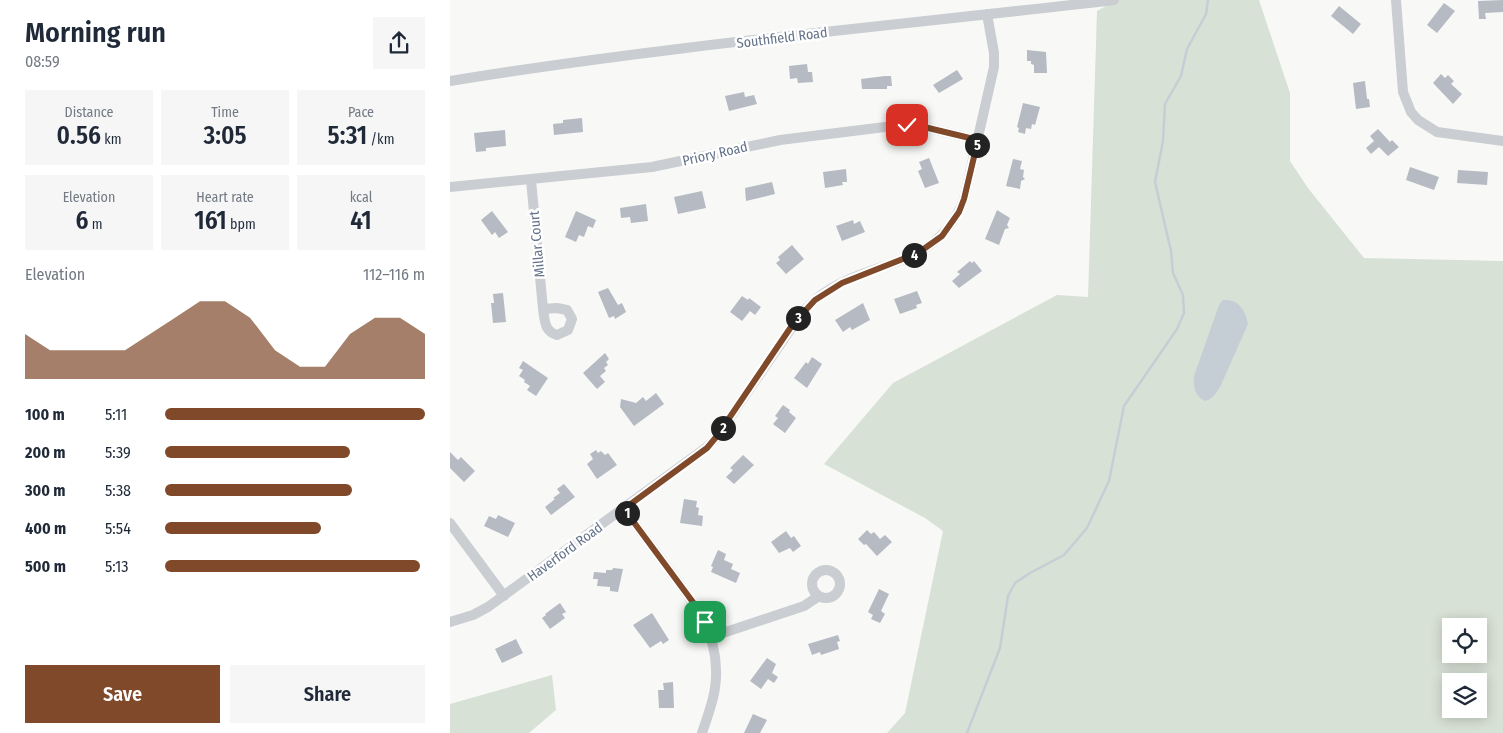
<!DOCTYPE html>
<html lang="en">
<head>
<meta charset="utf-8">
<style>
  :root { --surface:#fff; --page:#f6f6f7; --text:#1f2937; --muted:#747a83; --accent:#7f492a }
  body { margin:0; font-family:"Fira Sans Condensed",sans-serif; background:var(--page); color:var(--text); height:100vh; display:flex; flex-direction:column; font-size:19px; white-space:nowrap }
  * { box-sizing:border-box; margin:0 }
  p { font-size:16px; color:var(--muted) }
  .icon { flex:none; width:28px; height:28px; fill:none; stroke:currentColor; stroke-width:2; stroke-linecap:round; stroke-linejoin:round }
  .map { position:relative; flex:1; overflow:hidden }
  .details { display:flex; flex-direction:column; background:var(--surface); width:450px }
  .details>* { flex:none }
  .tools { position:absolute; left:992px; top:618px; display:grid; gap:10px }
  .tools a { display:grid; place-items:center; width:45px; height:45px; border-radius:0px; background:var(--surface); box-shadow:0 2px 12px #0003; font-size:25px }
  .pin { position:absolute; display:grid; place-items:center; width:42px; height:42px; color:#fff; margin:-21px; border-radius:10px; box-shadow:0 2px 8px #0006 }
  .km { position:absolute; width:25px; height:25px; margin:-12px; border-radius:50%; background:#222; color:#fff; font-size:14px; line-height:25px; text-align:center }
  .round { display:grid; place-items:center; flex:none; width:52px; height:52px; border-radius:0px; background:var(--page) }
  .overview { display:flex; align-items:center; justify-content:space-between; height:85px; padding:0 25px }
  h1 { font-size:28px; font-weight:600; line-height:38px }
  .stats { display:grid; grid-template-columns:repeat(3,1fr); gap:8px; height:85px; padding:5px 25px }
  .stats div { display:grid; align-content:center; border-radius:0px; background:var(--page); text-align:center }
  .stats b { font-size:25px; font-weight:600 }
  .stats small { font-size:14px; font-weight:400 }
  .stats p { font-size:14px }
  .chart { height:140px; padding:10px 25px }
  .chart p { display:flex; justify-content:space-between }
  .chart svg { width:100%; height:90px; margin-top:5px; fill:var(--accent); opacity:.7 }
  .action { display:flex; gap:10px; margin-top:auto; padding:10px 25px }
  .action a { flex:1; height:58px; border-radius:0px; background:var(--accent); color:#fff; font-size:20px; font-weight:600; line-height:58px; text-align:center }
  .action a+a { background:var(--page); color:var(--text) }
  ul { padding:0 25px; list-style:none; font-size:16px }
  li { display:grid; grid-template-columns:80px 60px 1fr; align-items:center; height:38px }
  li i { height:12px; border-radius:6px; background:var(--accent) }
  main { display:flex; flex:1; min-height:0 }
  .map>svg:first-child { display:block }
  .green { fill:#d8e1d6; fill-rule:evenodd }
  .water { fill:#c6ced5 }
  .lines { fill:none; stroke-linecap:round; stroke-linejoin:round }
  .stream { stroke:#c6ced5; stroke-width:2.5 }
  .building { fill:#b5bac3 }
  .minor { stroke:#cacdd1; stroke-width:10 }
  .route-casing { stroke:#fff; stroke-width:10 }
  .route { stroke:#7f492a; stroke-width:6 }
  .labels { text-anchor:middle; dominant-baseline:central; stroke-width:5; stroke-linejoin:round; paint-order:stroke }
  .street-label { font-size:14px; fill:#64738a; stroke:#fff }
</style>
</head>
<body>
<main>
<section class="details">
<div class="overview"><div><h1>Morning run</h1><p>08:59</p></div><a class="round"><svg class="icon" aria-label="share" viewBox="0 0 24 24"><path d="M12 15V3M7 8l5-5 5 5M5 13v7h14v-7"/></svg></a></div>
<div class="stats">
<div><p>Distance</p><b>0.56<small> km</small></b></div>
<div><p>Time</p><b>3:05</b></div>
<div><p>Pace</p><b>5:31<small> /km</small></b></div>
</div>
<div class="stats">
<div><p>Elevation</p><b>6<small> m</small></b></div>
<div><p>Heart rate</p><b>161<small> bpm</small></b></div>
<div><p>kcal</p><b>41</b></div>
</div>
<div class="chart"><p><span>Elevation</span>112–116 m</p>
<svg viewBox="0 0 160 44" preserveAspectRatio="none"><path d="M0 44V22L10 30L20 30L30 30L40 30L50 22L60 14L70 6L80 6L90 14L100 30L110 38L120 38L130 22L140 14L150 14L160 22V44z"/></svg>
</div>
<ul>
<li><b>100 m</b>5:11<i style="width:100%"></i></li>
<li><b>200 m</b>5:39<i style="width:71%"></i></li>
<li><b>300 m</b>5:38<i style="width:72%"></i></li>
<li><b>400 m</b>5:54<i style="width:60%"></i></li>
<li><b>500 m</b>5:13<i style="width:98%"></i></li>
</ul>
<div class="action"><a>Save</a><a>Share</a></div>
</section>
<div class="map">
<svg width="1053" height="733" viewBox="0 0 1053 733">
  <rect width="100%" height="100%" fill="#f8f9f6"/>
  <path class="green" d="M 666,0 L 809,0 L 840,93 L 840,161 L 858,188 L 914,258 L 1053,261 L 1053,733 L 437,733 L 455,713 L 493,531 L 475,518 L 374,464 L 443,383 L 607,295 L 638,297 L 647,11 ZM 1001,626 L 1029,626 L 1029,654 L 1001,654 ZM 1001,681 L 1029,681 L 1029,709 L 1001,709 Z
    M 102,675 L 106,710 L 79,733 L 0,733 L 0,704 Z"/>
  <path class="water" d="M 773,300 C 789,299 795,310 798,324 L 771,385 C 767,392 763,399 755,401 C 745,397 743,386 744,376 L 769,305 Z"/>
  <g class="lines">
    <path class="stream" d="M 517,733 L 550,648 L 558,596 L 565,583 L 580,573 L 614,555 L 637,528 L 659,481 L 674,406 L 727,329 L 734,313 L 733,295 L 723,273 L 721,251 L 705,182 L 713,141 L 715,104 L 731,76 L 737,49 L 756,14 L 758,0"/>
  </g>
  <path class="building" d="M 1053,0 L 1053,12 L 1035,13 L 1036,19 L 1029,19 L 1028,1 Z
    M 994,3 L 1005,11 L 987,33 L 977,25 Z
    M 889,6 L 911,24 L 903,34 L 881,16 Z
    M 577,50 L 596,52 L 597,73 L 584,73 L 584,65 L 581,64 L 581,61 L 577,61 Z
    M 357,64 L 358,72 L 362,72 L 363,82 L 348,83 L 347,78 L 340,79 L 339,66 Z
    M 507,70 L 513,79 L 489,93 L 483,85 Z
    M 991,74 L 995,78 L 998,75 L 1004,81 L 1001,84 L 1012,94 L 1003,104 L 983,83 Z
    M 435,76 L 441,76 L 442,86 L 437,86 L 437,89 L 412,89 L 411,79 Z
    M 915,81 L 917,99 L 919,99 L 920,107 L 906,109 L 903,83 Z
    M 294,92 L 295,97 L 304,95 L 307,104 L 279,111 L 275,96 Z
    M 573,103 L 590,107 L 585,125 L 582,124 L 581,129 L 576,128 L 575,134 L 568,132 L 569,128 L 567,127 Z
    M 132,118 L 133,132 L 104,135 L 103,124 L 113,123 L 113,120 Z
    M 928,129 L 940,142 L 942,140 L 949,147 L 938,156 L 929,147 L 921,154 L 916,148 L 924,141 L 920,136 Z
    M 55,130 L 56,146 L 36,148 L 36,151 L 26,152 L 24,133 Z
    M 479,158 L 489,183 L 475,188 L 468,171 L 472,169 L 469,162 Z
    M 563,159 L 572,161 L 570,169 L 574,170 L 573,177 L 575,179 L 571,181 L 570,189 L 556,186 Z
    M 960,167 L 989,177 L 984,190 L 956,180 Z
    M 396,169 L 397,182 L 392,182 L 393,185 L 375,188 L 373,172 Z
    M 1008,170 L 1038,172 L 1037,185 L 1007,183 Z
    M 322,182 L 325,194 L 296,201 L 295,188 Z
    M 252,191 L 256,208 L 228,214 L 224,197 Z
    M 196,204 L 198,221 L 181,223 L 180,217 L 171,218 L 170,208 Z
    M 547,210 L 560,218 L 557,225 L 559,228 L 555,229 L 549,245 L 535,239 Z
    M 42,211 L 58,232 L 49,238 L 45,232 L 42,235 L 31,220 Z
    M 126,211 L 146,220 L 143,228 L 138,226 L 134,237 L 129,235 L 126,242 L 115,237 Z
    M 403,220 L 404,224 L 410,221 L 415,232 L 392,241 L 386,226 Z
    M 342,245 L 354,259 L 336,274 L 326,263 L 330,260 L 328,257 Z
    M 520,261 L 522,263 L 524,261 L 532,271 L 509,288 L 502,281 L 510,274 L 507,272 Z
    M 158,288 L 168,305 L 172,303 L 176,312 L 165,319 L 164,316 L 159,318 L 148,292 Z
    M 467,291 L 472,303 L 466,305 L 467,308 L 450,314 L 444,299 Z
    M 53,293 L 56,322 L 43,323 L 41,303 L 44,303 L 43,294 Z
    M 292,296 L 298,300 L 299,298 L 311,307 L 305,315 L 300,311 L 292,321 L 280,312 Z
    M 413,303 L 420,320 L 402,330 L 400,327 L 393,332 L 385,320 Z
    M 155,353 L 159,359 L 156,362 L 158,365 L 154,368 L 156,371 L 150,376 L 155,382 L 147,389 L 133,373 Z
    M 362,357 L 372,364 L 357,388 L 344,378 L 356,362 L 358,364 Z
    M 73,361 L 98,378 L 86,396 L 77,390 L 80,386 L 74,382 L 75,380 L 69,376 L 73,370 L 69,368 Z
    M 206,393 L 214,404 L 184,426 L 170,407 L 171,399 L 186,403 L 193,397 L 196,401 Z
    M 333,405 L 340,410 L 339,412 L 346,418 L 335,433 L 323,424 L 328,418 L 325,416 Z
    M 146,450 L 148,453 L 151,451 L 155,455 L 158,453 L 167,465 L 147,479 L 137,464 L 143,459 L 140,454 Z
    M 0,452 L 8,460 L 11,457 L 25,471 L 14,482 L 0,468 Z
    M 293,455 L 304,465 L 284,484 L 276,477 L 283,470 L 280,468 Z
    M 114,484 L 125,497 L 101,515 L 95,507 L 105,499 L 103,498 L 110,493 L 107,489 Z
    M 234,499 L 247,501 L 246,507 L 249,508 L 248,515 L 253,516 L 252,526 L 230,523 Z
    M 48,515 L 65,523 L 58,537 L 34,526 L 39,516 L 46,519 Z
    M 417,530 L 421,534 L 424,532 L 430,539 L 435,535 L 442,542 L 427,556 L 416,544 L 414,545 L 408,539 Z
    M 336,531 L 341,538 L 344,536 L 351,546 L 343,552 L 340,548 L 329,553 L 321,542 Z
    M 268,550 L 276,554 L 274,560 L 283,564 L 281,569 L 290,573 L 286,583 L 261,572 L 263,567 L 261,566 Z
    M 163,568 L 173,569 L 168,592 L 160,591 L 160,587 L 147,586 L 148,579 L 143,579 L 144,572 L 156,573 L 156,570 L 162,570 Z
    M 429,589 L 439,594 L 431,611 L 435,614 L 430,623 L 421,619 L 423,615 L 418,612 Z
    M 110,603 L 116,612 L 112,614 L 115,618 L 100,629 L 92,618 L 96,615 L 95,614 Z
    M 202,613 L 219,640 L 213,644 L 211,641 L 200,648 L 183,625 Z
    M 388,635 L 390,641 L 387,642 L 389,649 L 371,655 L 370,652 L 362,655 L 358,644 Z
    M 66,639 L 73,653 L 52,663 L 45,649 Z
    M 317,658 L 326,664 L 322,673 L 328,677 L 324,683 L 318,679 L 311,689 L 300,681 Z
    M 223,682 L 224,708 L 209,708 L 208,690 L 214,690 L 213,683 Z
    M 303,714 L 317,720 L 310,733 L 294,733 Z"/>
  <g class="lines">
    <path class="minor" d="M 946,0 L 953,92 L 961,112 L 968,120 L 987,132 L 1053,141
      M 0,81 C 220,45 443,26 664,0
      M 81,180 L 93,309 C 95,321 94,331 107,335 L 118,330 L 122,319 L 117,310 L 107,308 L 93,309
      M 0,187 L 202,167 L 330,140 L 443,126 L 470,126 L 528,140
      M 174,509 C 189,530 205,550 220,571 C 242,601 266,630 266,670 C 267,692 259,712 252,733
      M 0,523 L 54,596
      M362 584a14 14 0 1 1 28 0a14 14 0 1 1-28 0Z
      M 0,622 L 23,615 L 38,607 L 257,447 L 267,437 C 286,408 306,380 325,352 C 338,334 348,315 365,300 C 416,257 486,273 514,199 L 544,67 L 544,53 L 537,14
      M 261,637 L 354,606 L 369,596"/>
  </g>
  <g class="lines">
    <g class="route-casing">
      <path id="route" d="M 255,622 L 248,609 L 174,509 L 257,448 L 267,436 L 343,324 L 365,300 L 392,283 L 468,253 L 492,236 L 509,212 L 514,199 L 528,140 L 470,126 L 457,125"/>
    </g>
    <use href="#route" class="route"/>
  </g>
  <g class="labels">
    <g class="street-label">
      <text transform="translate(332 38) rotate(-7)">Southfield Road</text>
      <text transform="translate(265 154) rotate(-13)">Priory Road</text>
      <text transform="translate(87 244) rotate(-95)">Millar Court</text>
      <text transform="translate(115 552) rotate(-36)">Haverford Road</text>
    </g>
  </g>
</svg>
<div class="tools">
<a><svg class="icon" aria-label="locate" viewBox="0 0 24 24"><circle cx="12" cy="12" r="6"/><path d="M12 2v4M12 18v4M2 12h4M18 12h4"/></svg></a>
<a><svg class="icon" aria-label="layers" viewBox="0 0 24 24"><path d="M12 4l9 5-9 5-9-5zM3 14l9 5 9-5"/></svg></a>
</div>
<div class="pin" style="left:255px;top:622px;background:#1e9e55"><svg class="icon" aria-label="arrive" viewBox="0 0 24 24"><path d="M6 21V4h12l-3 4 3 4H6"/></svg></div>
<div class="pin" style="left:457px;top:125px;background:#d93025"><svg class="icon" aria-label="check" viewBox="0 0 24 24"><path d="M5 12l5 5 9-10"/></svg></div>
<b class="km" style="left:177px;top:513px">1</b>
<b class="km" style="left:273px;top:428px">2</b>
<b class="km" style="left:348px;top:318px">3</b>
<b class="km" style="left:464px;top:255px">4</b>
<b class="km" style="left:527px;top:145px">5</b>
</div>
</main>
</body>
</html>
